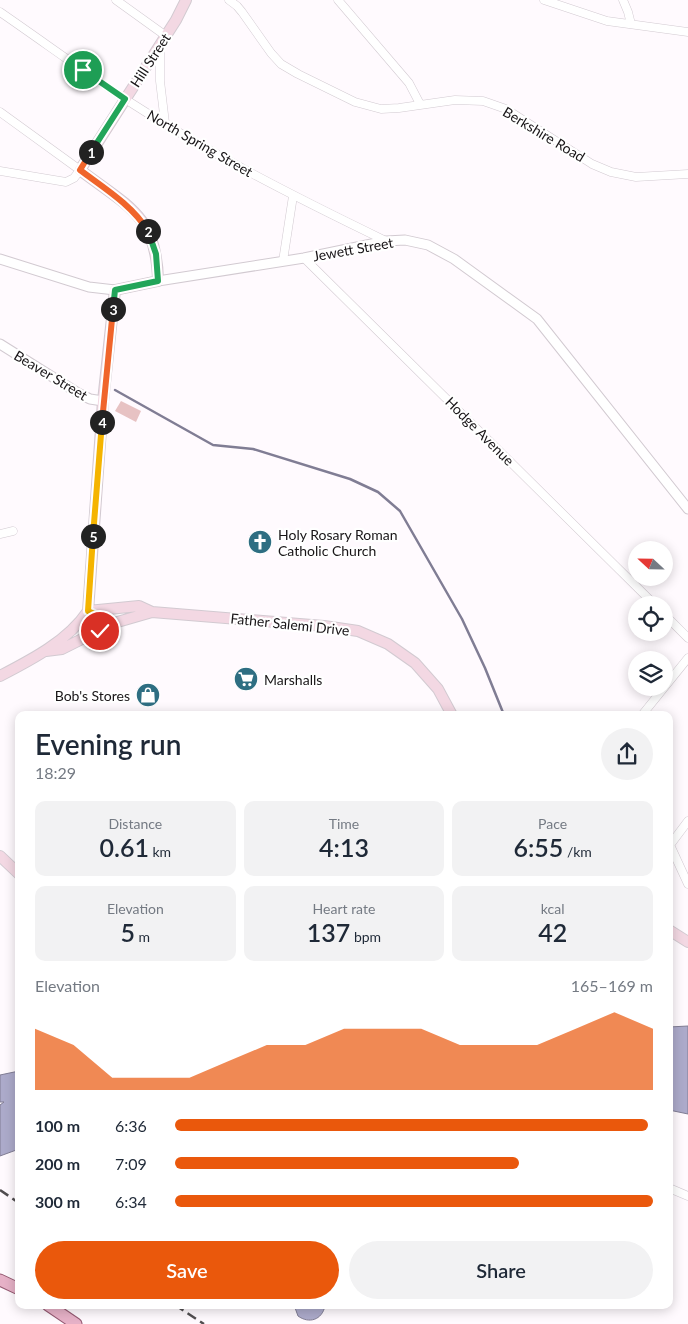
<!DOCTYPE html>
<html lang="en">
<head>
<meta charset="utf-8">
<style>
  :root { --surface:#fff; --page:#f2f2f3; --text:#1f2937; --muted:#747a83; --accent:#ea580c }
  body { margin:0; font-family:Lato,sans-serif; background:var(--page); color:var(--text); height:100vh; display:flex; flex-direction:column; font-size:19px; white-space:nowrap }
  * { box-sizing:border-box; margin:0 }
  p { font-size:16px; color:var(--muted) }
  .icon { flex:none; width:28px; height:28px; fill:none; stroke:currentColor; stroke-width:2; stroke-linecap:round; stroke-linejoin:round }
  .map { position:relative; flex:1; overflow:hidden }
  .panel { position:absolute; left:15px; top:711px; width:658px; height:598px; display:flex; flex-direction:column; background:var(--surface); border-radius:10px; box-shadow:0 2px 12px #0003 }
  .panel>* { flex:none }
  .needle { width:32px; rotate:292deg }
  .controls { position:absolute; left:628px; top:541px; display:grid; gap:10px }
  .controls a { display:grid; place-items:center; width:45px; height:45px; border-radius:50%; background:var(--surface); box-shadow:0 2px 12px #0003; font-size:25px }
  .pin { position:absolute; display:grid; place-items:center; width:42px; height:42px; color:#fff; margin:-21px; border:2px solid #fff; border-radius:50%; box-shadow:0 1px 5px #0007 }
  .km { position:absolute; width:25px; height:25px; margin:-12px; border-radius:50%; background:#222; color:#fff; font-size:14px; line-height:25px; text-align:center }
  .round { display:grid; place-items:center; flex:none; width:52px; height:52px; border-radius:26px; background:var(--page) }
  .overview { display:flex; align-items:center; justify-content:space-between; height:85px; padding:0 20px }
  h1 { font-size:28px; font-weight:600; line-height:38px }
  .figures { display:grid; grid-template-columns:repeat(3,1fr); gap:8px; height:85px; padding:5px 20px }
  .figures div { display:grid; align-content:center; border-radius:10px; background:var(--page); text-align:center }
  .figures b { font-size:25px; font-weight:600 }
  .figures small { font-size:14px; font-weight:400 }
  .figures p { font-size:14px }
  .chart { height:140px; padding:10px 20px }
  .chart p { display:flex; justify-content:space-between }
  .chart svg { width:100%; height:90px; margin-top:5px; fill:var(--accent); opacity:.7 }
  .button { display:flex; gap:10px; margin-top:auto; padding:10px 20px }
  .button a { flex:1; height:58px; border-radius:30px; background:var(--accent); color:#fff; font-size:20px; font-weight:600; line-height:58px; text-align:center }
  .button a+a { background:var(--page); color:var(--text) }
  ul { padding:0 20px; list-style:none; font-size:16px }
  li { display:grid; grid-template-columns:80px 60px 1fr; align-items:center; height:38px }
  li i { height:12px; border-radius:6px; background:var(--accent) }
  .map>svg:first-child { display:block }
  .green { fill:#e7c2c3 }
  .water { fill:#acaaca; stroke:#807d94 }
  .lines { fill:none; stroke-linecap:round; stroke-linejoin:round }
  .stream { stroke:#807d94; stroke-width:2.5 }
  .minor-casing { stroke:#d2cad1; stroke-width:9 }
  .tertiary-casing { stroke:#d2cad1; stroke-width:11 }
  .secondary-casing { stroke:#d2cad1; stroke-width:12 }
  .primary-casing { stroke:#945971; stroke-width:13 }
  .minor { stroke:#fff; stroke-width:8 }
  .tertiary { stroke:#fff; stroke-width:9 }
  .secondary { stroke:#f3d8e3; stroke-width:10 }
  .primary { stroke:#e6b1c7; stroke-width:11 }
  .rail { stroke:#514e50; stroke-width:2.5; stroke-dasharray:10 5; stroke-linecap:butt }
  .split-1-casing { stroke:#fff; stroke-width:10 }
  .split-2-casing { stroke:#fff; stroke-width:10 }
  .split-3-casing { stroke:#fff; stroke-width:10 }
  .split-4-casing { stroke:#fff; stroke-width:10 }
  .split-5-casing { stroke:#fff; stroke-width:10 }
  .split-6-casing { stroke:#fff; stroke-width:10 }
  .split-1 { stroke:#22a559; stroke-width:6 }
  .split-2 { stroke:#f0652b; stroke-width:6 }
  .split-3 { stroke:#22a559; stroke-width:6 }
  .split-4 { stroke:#f0652b; stroke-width:6 }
  .split-5 { stroke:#f5b400; stroke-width:6 }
  .split-6 { stroke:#f5b400; stroke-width:6 }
  .labels { text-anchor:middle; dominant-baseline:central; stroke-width:4.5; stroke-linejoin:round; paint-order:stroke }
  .street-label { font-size:14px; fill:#181517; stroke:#fff }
  .poi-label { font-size:14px; fill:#181517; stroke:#fff; text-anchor:start }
</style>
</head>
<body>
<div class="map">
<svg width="688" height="1324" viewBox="0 0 688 1324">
  <rect width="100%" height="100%" fill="#fffafe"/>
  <path class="green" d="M 121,401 L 141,411 L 136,422 L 115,411 Z"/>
  <path class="water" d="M 688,1026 L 688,1114 L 669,1110 L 669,1027 Z
    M 19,1071 L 19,1149 L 0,1156 L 0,1105 L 4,1102 L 0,1102 L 0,1075 Z
    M 294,1305 L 325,1305 L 325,1306 C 322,1320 309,1324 298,1316 Z"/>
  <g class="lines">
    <path class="stream" d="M 115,390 L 213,445 L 253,449 L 350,479 L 378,492 L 400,511 L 462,619 L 485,668 L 504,715"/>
    <g class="minor-casing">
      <path id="minor" d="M 116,0 L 166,36
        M 229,0 L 237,6 L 242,12 L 271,53 L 281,64 L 298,74 L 355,102 L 381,109 L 399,108 L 455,100 L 483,101 L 506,109 L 592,164 L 611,172 L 636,177 L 688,174
        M 338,0 L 409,83 L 420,104
        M 544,0 L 607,21 L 688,32
        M 623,0 L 628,12 L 631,24
        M 0,12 C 42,41 83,71 125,99 C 208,153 297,198 386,241
        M 160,45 L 160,81 L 165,123
        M 0,112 L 80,170 L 74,178 L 66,182 L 0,171
        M 304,258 L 655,605
        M 283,261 L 293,196
        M 0,534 L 13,531
        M 664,614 L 688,638
        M 642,715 L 688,658
        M 688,821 L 670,845 L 688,884
        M 669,1188 L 688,1196"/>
    </g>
    <g class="tertiary-casing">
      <path id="tertiary" d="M 0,259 L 89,287 L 115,290
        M 158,281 L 304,258 L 386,241 L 405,240 L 428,245 L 454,259 L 537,319 L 688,509
        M 0,344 L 78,393 L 90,399 L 103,401"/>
    </g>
    <g class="secondary-casing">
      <path id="secondary" d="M 88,611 L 139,606 L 152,612 L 324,626 L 358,631 L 388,644 L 415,663 L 438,689 L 452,715
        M 46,651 L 62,649 L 114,623 L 152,612
        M 0,676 C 31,660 68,641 88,611 L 103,401 L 115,290 L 158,281 C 157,215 127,206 80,170 L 176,20 L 186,0
        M 0,856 L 19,874
        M 669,930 L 688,942"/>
    </g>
    <g class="primary-casing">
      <path id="primary" d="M 0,1280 L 19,1289
        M 48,1305 L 76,1324"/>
    </g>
    <use href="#minor" class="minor"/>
    <use href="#tertiary" class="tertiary"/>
    <use href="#secondary" class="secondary"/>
    <use href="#primary" class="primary"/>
    <path class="rail" d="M 0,1190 L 19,1203
      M 175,1305 L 204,1324"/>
  </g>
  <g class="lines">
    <g class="split-1-casing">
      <path id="split-1" d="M 83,70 L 125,99 L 91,152"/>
    </g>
    <g class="split-2-casing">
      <path id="split-2" d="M 91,152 L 80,170 C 104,188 132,205 148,231"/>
    </g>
    <g class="split-3-casing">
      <path id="split-3" d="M 113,309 L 115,290 L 158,281 L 156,254 L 148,231"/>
    </g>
    <g class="split-4-casing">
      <path id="split-4" d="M 102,422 L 113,309"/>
    </g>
    <g class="split-5-casing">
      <path id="split-5" d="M 93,536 L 102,422"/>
    </g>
    <g class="split-6-casing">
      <path id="split-6" d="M 93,536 L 88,611 L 114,624 L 100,631"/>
    </g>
    <use href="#split-1" class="split-1"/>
    <use href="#split-2" class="split-2"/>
    <use href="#split-3" class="split-3"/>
    <use href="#split-4" class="split-4"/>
    <use href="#split-5" class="split-5"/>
    <use href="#split-6" class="split-6"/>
  </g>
  <defs>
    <g id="church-disc" transform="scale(1.25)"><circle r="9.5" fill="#2e6e82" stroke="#fff"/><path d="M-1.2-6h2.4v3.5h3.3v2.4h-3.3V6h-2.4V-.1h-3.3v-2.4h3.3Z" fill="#fff"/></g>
    <g id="supermarket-disc" transform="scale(1.25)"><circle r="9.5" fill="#2e6e82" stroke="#fff"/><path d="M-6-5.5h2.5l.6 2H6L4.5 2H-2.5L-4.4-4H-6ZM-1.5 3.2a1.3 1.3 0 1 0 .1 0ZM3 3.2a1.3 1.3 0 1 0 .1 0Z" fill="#fff"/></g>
    <g id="shop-disc" transform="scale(1.25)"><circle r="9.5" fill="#2e6e82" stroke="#fff"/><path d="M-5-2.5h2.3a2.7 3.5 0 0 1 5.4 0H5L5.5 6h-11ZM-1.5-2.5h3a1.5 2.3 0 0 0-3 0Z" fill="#fff"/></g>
  </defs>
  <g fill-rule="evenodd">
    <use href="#church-disc" x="260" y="542"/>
    <use href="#supermarket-disc" x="246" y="679"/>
    <use href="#shop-disc" x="148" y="695"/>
  </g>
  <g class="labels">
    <g class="street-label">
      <text transform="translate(150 60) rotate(-57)">Hill Street</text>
      <text transform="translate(544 134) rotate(31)">Berkshire Road</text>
      <text transform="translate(200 143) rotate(30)">North Spring Street</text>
      <text transform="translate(353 249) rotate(-10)">Jewett Street</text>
      <text transform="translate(51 375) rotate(31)">Beaver Street</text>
      <text transform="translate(480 431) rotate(45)">Hodge Avenue</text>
      <text transform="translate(290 624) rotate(6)">Father Salemi Drive</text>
    </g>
    <g class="poi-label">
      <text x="278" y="534">Holy Rosary Roman<tspan x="278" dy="16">Catholic Church</tspan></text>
      <text x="264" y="679">Marshalls</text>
      <text x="130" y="695" text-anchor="end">Bob's Stores</text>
    </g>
  </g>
</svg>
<div class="controls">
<a><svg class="needle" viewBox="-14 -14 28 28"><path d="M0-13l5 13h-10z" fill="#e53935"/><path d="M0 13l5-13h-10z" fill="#747a83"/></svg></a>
<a><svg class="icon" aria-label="locate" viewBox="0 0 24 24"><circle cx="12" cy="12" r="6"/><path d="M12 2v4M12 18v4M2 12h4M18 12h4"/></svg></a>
<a><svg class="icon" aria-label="layers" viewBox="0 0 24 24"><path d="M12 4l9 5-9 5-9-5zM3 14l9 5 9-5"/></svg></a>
</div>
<div class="pin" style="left:83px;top:70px;background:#1e9e55"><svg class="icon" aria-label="arrive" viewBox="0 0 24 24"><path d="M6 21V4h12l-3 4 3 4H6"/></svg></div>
<div class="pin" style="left:100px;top:631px;background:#d93025"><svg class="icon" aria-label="check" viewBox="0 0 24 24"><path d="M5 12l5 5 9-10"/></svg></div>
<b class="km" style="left:91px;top:152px">1</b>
<b class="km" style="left:148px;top:231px">2</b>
<b class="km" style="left:113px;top:309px">3</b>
<b class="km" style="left:102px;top:422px">4</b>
<b class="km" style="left:93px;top:536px">5</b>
<section class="panel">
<div class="overview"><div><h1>Evening run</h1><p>18:29</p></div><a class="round"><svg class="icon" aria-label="share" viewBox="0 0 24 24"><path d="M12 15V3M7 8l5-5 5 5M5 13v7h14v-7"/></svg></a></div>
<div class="figures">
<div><p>Distance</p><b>0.61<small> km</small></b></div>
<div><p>Time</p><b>4:13</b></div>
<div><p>Pace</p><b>6:55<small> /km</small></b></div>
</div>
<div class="figures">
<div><p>Elevation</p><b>5<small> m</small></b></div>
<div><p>Heart rate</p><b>137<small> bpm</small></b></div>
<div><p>kcal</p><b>42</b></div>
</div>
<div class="chart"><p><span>Elevation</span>165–169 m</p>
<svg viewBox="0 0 160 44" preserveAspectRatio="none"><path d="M0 44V14L10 22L20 38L30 38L40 38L50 30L60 22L70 22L80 14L90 14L100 14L110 22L120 22L130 22L140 14L150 6L160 14V44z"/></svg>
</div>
<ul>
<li><b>100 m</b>6:36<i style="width:99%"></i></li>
<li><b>200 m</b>7:09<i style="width:72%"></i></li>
<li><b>300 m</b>6:34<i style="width:100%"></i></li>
</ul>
<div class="button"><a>Save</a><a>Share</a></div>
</section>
</div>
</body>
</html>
